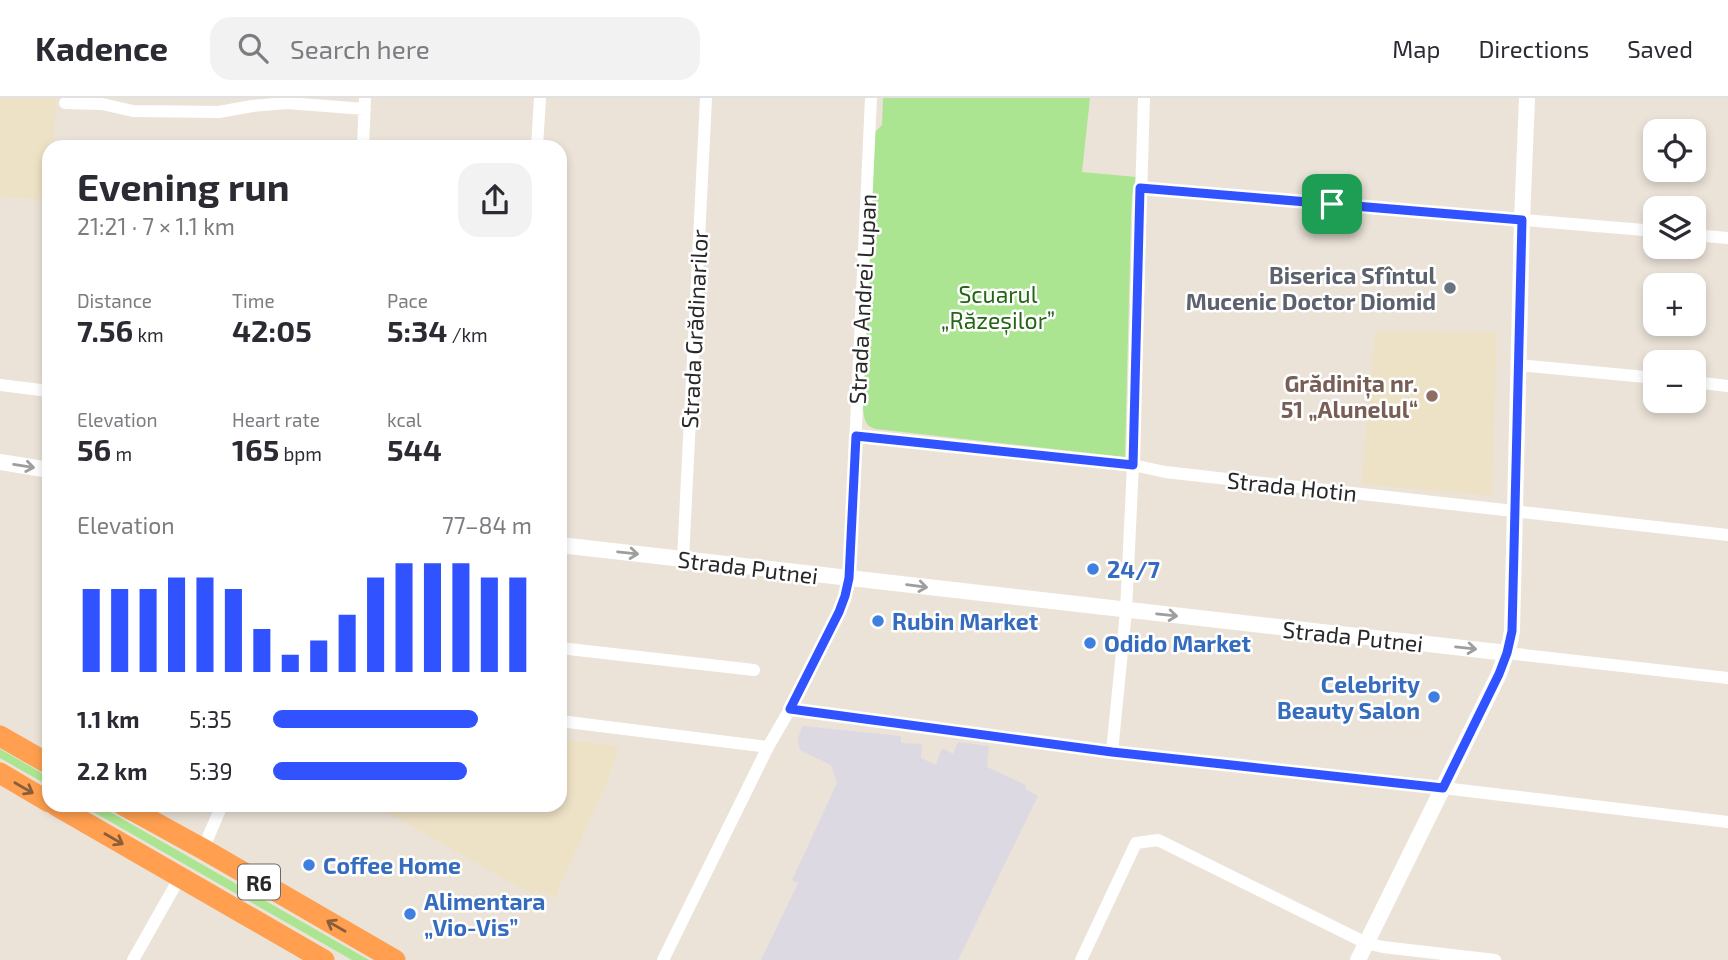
<!DOCTYPE html>
<html lang="en">
<head>
<meta charset="utf-8">
<style>
  :root { --surface:#fff; --page:#f2f2f3; --text:#2b2b33; --muted:#7c7c81; --line:#e1e1e2; --accent:#3153ff }
  body { margin:0; font-family:"Exo 2",sans-serif; background:var(--page); color:var(--text); height:100vh; display:flex; flex-direction:column; font-size:26px; white-space:nowrap }
  * { box-sizing:border-box; margin:0 }
  p { font-size:23px; color:var(--muted) }
  .icon { flex:none; width:38px; height:38px; fill:none; stroke:currentColor; stroke-width:2; stroke-linecap:round; stroke-linejoin:round }
  .map { position:relative; flex:1; overflow:hidden }
  .drawer { position:absolute; left:42px; top:42px; width:525px; height:672px; display:flex; flex-direction:column; background:var(--surface); border-radius:21px; box-shadow:0 4px 10px #0003 }
  .drawer>* { flex:none }
  .tools { position:absolute; left:1643px; top:21px; display:grid; gap:14px }
  .tools a { display:grid; place-items:center; width:63px; height:63px; border-radius:14px; background:var(--surface); box-shadow:0 4px 10px #0003; font-size:35px }
  .pin { position:absolute; display:grid; place-items:center; width:60px; height:60px; color:#fff; margin:-30px; border-radius:14px; box-shadow:0 4px 10px #0006 }
  .round { display:grid; place-items:center; flex:none; width:74px; height:74px; border-radius:21px; background:var(--page) }
  .summary { display:flex; align-items:center; justify-content:space-between; height:119px; padding:0 35px }
  h1 { font-size:38px; font-weight:700; line-height:52px }
  .stats { display:grid; grid-template-columns:repeat(3,1fr); gap:10px; height:119px; padding:7px 35px }
  .stats div { display:grid; align-content:center }
  .stats b { font-size:30px; font-weight:700 }
  .stats small { font-size:19px; font-weight:400 }
  .stats p { font-size:19px }
  .chart { height:196px; padding:14px 35px }
  .chart p { display:flex; justify-content:space-between }
  .chart svg { width:100%; height:126px; margin-top:7px; stroke:var(--accent); stroke-width:6 }
  ul { padding:0 35px; list-style:none; font-size:23px }
  li { display:grid; grid-template-columns:112px 84px 1fr; align-items:center; height:52px }
  li i { height:18px; border-radius:9px; background:var(--accent) }
  header { display:flex; align-items:center; gap:42px; box-sizing:border-box; height:98px; padding:0 35px; background:var(--surface); border-bottom:2px solid var(--line) }
  header strong { font-size:33px }
  nav { display:flex; gap:38px; margin-inline-start:auto; font-size:24px }
  .search { width:490px; height:63px; background:var(--page); display:flex; align-items:center; gap:18px; box-sizing:border-box; padding:0 24px; border-radius:21px; color:var(--muted); font-size:26px }
  .map>svg:first-child { display:block }
  .industrial { fill:#dcd9e3 }
  .education { fill:#eee2c6 }
  .green { fill:#ace591 }
  .lines { fill:none; stroke-linecap:round; stroke-linejoin:round }
  .street { stroke:#fff; stroke-width:12 }
  .secondary { stroke:#fff; stroke-width:16 }
  .highway { stroke:#ff9f4f; stroke-width:21 }
  .oneway { stroke:#9e9e9e }
  .oneway2 { stroke:#895e3a }
  .route-casing { stroke:#fff; stroke-width:14 }
  .route { stroke:#3153ff; stroke-width:9 }
  .worship-dot { fill:#6b7280; stroke:#fff; stroke-width:2.5 }
  .education-dot { fill:#8d6e63; stroke:#fff; stroke-width:2.5 }
  .shop-dot { fill:#3f7fe0; stroke:#fff; stroke-width:2.5 }
  .labels { text-anchor:middle; dominant-baseline:central; stroke-width:5; stroke-linejoin:round; paint-order:stroke }
  .shield { fill:#fff; stroke:#686868; stroke-width:2 }
  .shield-label { font-size:21px; font-weight:bold; fill:#282828 }
  .worship-label { font-size:23px; font-weight:bold; fill:#5b616d; stroke:#fff; text-anchor:end }
  .park-label { font-size:23px; fill:#246616; stroke:#fff }
  .street-label { font-size:23px; fill:#282828; stroke:#fff }
  .education-label { font-size:23px; font-weight:bold; fill:#785e54; stroke:#fff; text-anchor:end }
  .shop-label { font-size:23px; font-weight:bold; fill:#366cbe; stroke:#fff; text-anchor:start }
</style>
</head>
<body>
<header>
<strong>Kadence</strong>
<div class="search"><svg class="icon" aria-label="search" viewBox="0 0 24 24"><circle cx="10" cy="10" r="6"/><path d="M15 15l6 6"/></svg>Search here</div>
<nav><a>Map</a><a>Directions</a><a>Saved</a></nav>
</header>
<div class="map">
<svg width="1728" height="862" viewBox="0 0 1728 862">
  <rect width="100%" height="100%" fill="#ebe3d8"/>
  <path class="industrial" d="M 802,628 L 901,638 L 901,645 L 922,646 L 921,660 L 936,667 L 942,650 L 953,656 L 958,644 L 989,648 L 987,669 L 1026,687 L 1025,691 L 1038,698 L 958,862 L 761,862 L 798,785 L 792,782 L 837,685 L 831,667 L 800,652 L 798,641 Z"/>
  <path class="education" d="M 0,0 L 56,0 L 54,49 L 49,49 L 49,102 L 0,99 Z
    M 1375,233 L 1497,234 L 1492,398 L 1361,386 Z
    M 560,641 L 619,648 L 605,689 L 558,792 L 558,800 L 535,793 L 532,797 L 374,707 L 560,707 Z"/>
  <path class="green" d="M 883,0 L 1090,0 L 1082,74 L 1136,79 L 1132,98 L 1131,121 L 1125,359 L 876,331 C 865,328 865,323 863,312 L 875,34 L 882,27 Z
    M 0,651 L 49,679 L 49,688 L 0,660 Z
    M 81,707 L 98,707 L 369,862 L 352,862 Z"/>
  <g class="lines">
    <path class="street" d="M 65,5 L 102,6 L 133,13 L 219,14 L 252,8 L 287,5 L 365,11
      M 363,49 L 365,0
      M 537,49 L 540,0
      M 1141,90 L 1656,133
      M 1694,137 L 1728,140
      M 1519,267 L 1656,280
      M 1694,284 L 1728,288
      M 0,287 L 49,293
      M 856,338 L 1133,367 L 1165,374 L 1728,437
      M 683,461 L 706,0
      M 560,550 L 754,572
      M 1507,555 L 1728,580
      M 790,611 L 1112,654 L 1443,690 L 1728,724
      M 560,623 L 768,649
      M 1112,654 L 1126,513 L 1133,367 L 1144,0
      M 203,751 L 222,707
      M 133,862 L 180,779
      M 663,862 L 768,649 L 790,611 L 839,514 L 845,498 L 849,480 L 871,0
      M 1081,862 L 1136,745 L 1158,742 L 1366,845 L 1383,849 L 1495,862"/>
    <path class="secondary" d="M 0,364 L 49,372
      M 560,447 L 1507,555
      M 1358,862 L 1499,576 L 1510,544 L 1512,533 L 1522,122 L 1527,0"/>
    <path class="highway" d="M 0,638 L 49,666
      M 0,675 L 49,704
      M 55,707 L 324,862
      M 123,707 L 203,751 L 395,862"/>
  </g>
  <defs><path id="oneway-shaft" d="M-6 0H5M1.5-3L5.5 0L1.5 3" fill="none" stroke-width="1.6" stroke-linecap="round" stroke-linejoin="round" transform="scale(1.75)"/></defs>
  <g class="oneway">
    <use href="#oneway-shaft" transform="translate(24 368) rotate(9)"/>
    <use href="#oneway-shaft" transform="translate(628 455) rotate(6)"/>
    <use href="#oneway-shaft" transform="translate(917 488) rotate(7)"/>
    <use href="#oneway-shaft" transform="translate(1167 517) rotate(6)"/>
    <use href="#oneway-shaft" transform="translate(1466 550) rotate(6)"/>
  </g>
  <g class="oneway2">
    <use href="#oneway-shaft" transform="translate(24 690) rotate(30)"/>
    <use href="#oneway-shaft" transform="translate(114 741) rotate(30)"/>
    <use href="#oneway-shaft" transform="translate(336 828) rotate(-150)"/>
  </g>
  <g class="lines">
    <g class="route-casing">
      <path id="route" d="M 1140,90 L 1522,122 L 1512,533 L 1507,555 L 1499,576 L 1443,690 L 1112,654 L 790,611 L 839,514 L 845,498 L 849,480 L 856,338 L 1133,367 Z"/>
    </g>
    <use href="#route" class="route"/>
  </g>
  <circle class="worship-dot" cx="1450" cy="190" r="7"/>
  <circle class="education-dot" cx="1432" cy="298" r="7"/>
  <g class="shop-dot">
    <circle cx="1093" cy="471" r="7"/>
    <circle cx="878" cy="523" r="7"/>
    <circle cx="1090" cy="545" r="7"/>
    <circle cx="1434" cy="599" r="7"/>
    <circle cx="309" cy="767" r="7"/>
    <circle cx="410" cy="816" r="7"/>
  </g>
  <g class="labels">
    <rect class="shield" x="238" y="766.5" width="42" height="35" rx="5"/>
    <g class="shield-label">
      <text x="259" y="784">R6</text>
    </g>
    <g class="worship-label">
      <text x="1436" y="177">Biserica Sfîntul<tspan x="1436" dy="26">Mucenic Doctor Diomid</tspan></text>
    </g>
    <g class="park-label">
      <text x="998" y="196">Scuarul<tspan x="998" dy="26">„Răzeșilor”</tspan></text>
    </g>
    <g class="street-label">
      <text transform="translate(862 201) rotate(-87)">Strada Andrei Lupan</text>
      <text transform="translate(694 231) rotate(-87)">Strada Grădinarilor</text>
      <text transform="translate(1292 388) rotate(6)">Strada Hotin</text>
      <text transform="translate(748 469) rotate(7)">Strada Putnei</text>
      <text transform="translate(1353 538) rotate(6)">Strada Putnei</text>
    </g>
    <g class="education-label">
      <text x="1418" y="285">Grădinița nr.<tspan x="1418" dy="26">51 „Alunelul“</tspan></text>
    </g>
    <g class="shop-label">
      <text x="1107" y="471">24/7</text>
      <text x="892" y="523">Rubin Market</text>
      <text x="1104" y="545">Odido Market</text>
      <text x="1420" y="586" text-anchor="end">Celebrity<tspan x="1420" dy="26">Beauty Salon</tspan></text>
      <text x="323" y="767">Coffee Home</text>
      <text x="424" y="803">Alimentara<tspan x="424" dy="26">„Vio-Vis”</tspan></text>
    </g>
  </g>
</svg>
<div class="tools">
<a><svg class="icon" aria-label="locate" viewBox="0 0 24 24"><circle cx="12" cy="12" r="6"/><path d="M12 2v4M12 18v4M2 12h4M18 12h4"/></svg></a>
<a><svg class="icon" aria-label="layers" viewBox="0 0 24 24"><path d="M12 4l9 5-9 5-9-5zM3 14l9 5 9-5"/></svg></a>
<a>+</a>
<a>−</a>
</div>
<div class="pin" style="left:1332px;top:106px;background:#1e9e55"><svg class="icon" aria-label="arrive" viewBox="0 0 24 24"><path d="M6 21V4h12l-3 4 3 4H6"/></svg></div>
<section class="drawer">
<div class="summary"><div><h1>Evening run</h1><p>21:21 · 7 × 1.1 km</p></div><a class="round"><svg class="icon" aria-label="share" viewBox="0 0 24 24"><path d="M12 15V3M7 8l5-5 5 5M5 13v7h14v-7"/></svg></a></div>
<div class="stats">
<div><p>Distance</p><b>7.56<small> km</small></b></div>
<div><p>Time</p><b>42:05</b></div>
<div><p>Pace</p><b>5:34<small> /km</small></b></div>
</div>
<div class="stats">
<div><p>Elevation</p><b>56<small> m</small></b></div>
<div><p>Heart rate</p><b>165<small> bpm</small></b></div>
<div><p>kcal</p><b>544</b></div>
</div>
<div class="chart"><p><span>Elevation</span>77–84 m</p>
<svg viewBox="0 0 160 44" preserveAspectRatio="none"><path d="M5 44V15M15 44V15M25 44V15M35 44V11M45 44V11M55 44V15M65 44V29M75 44V38M85 44V33M95 44V24M105 44V11M115 44V6M125 44V6M135 44V6M145 44V11M155 44V11"/></svg>
</div>
<ul>
<li><b>1.1 km</b>5:35<i style="width:79%"></i></li>
<li><b>2.2 km</b>5:39<i style="width:75%"></i></li>
</ul>
</section>
</div>
</body>
</html>
